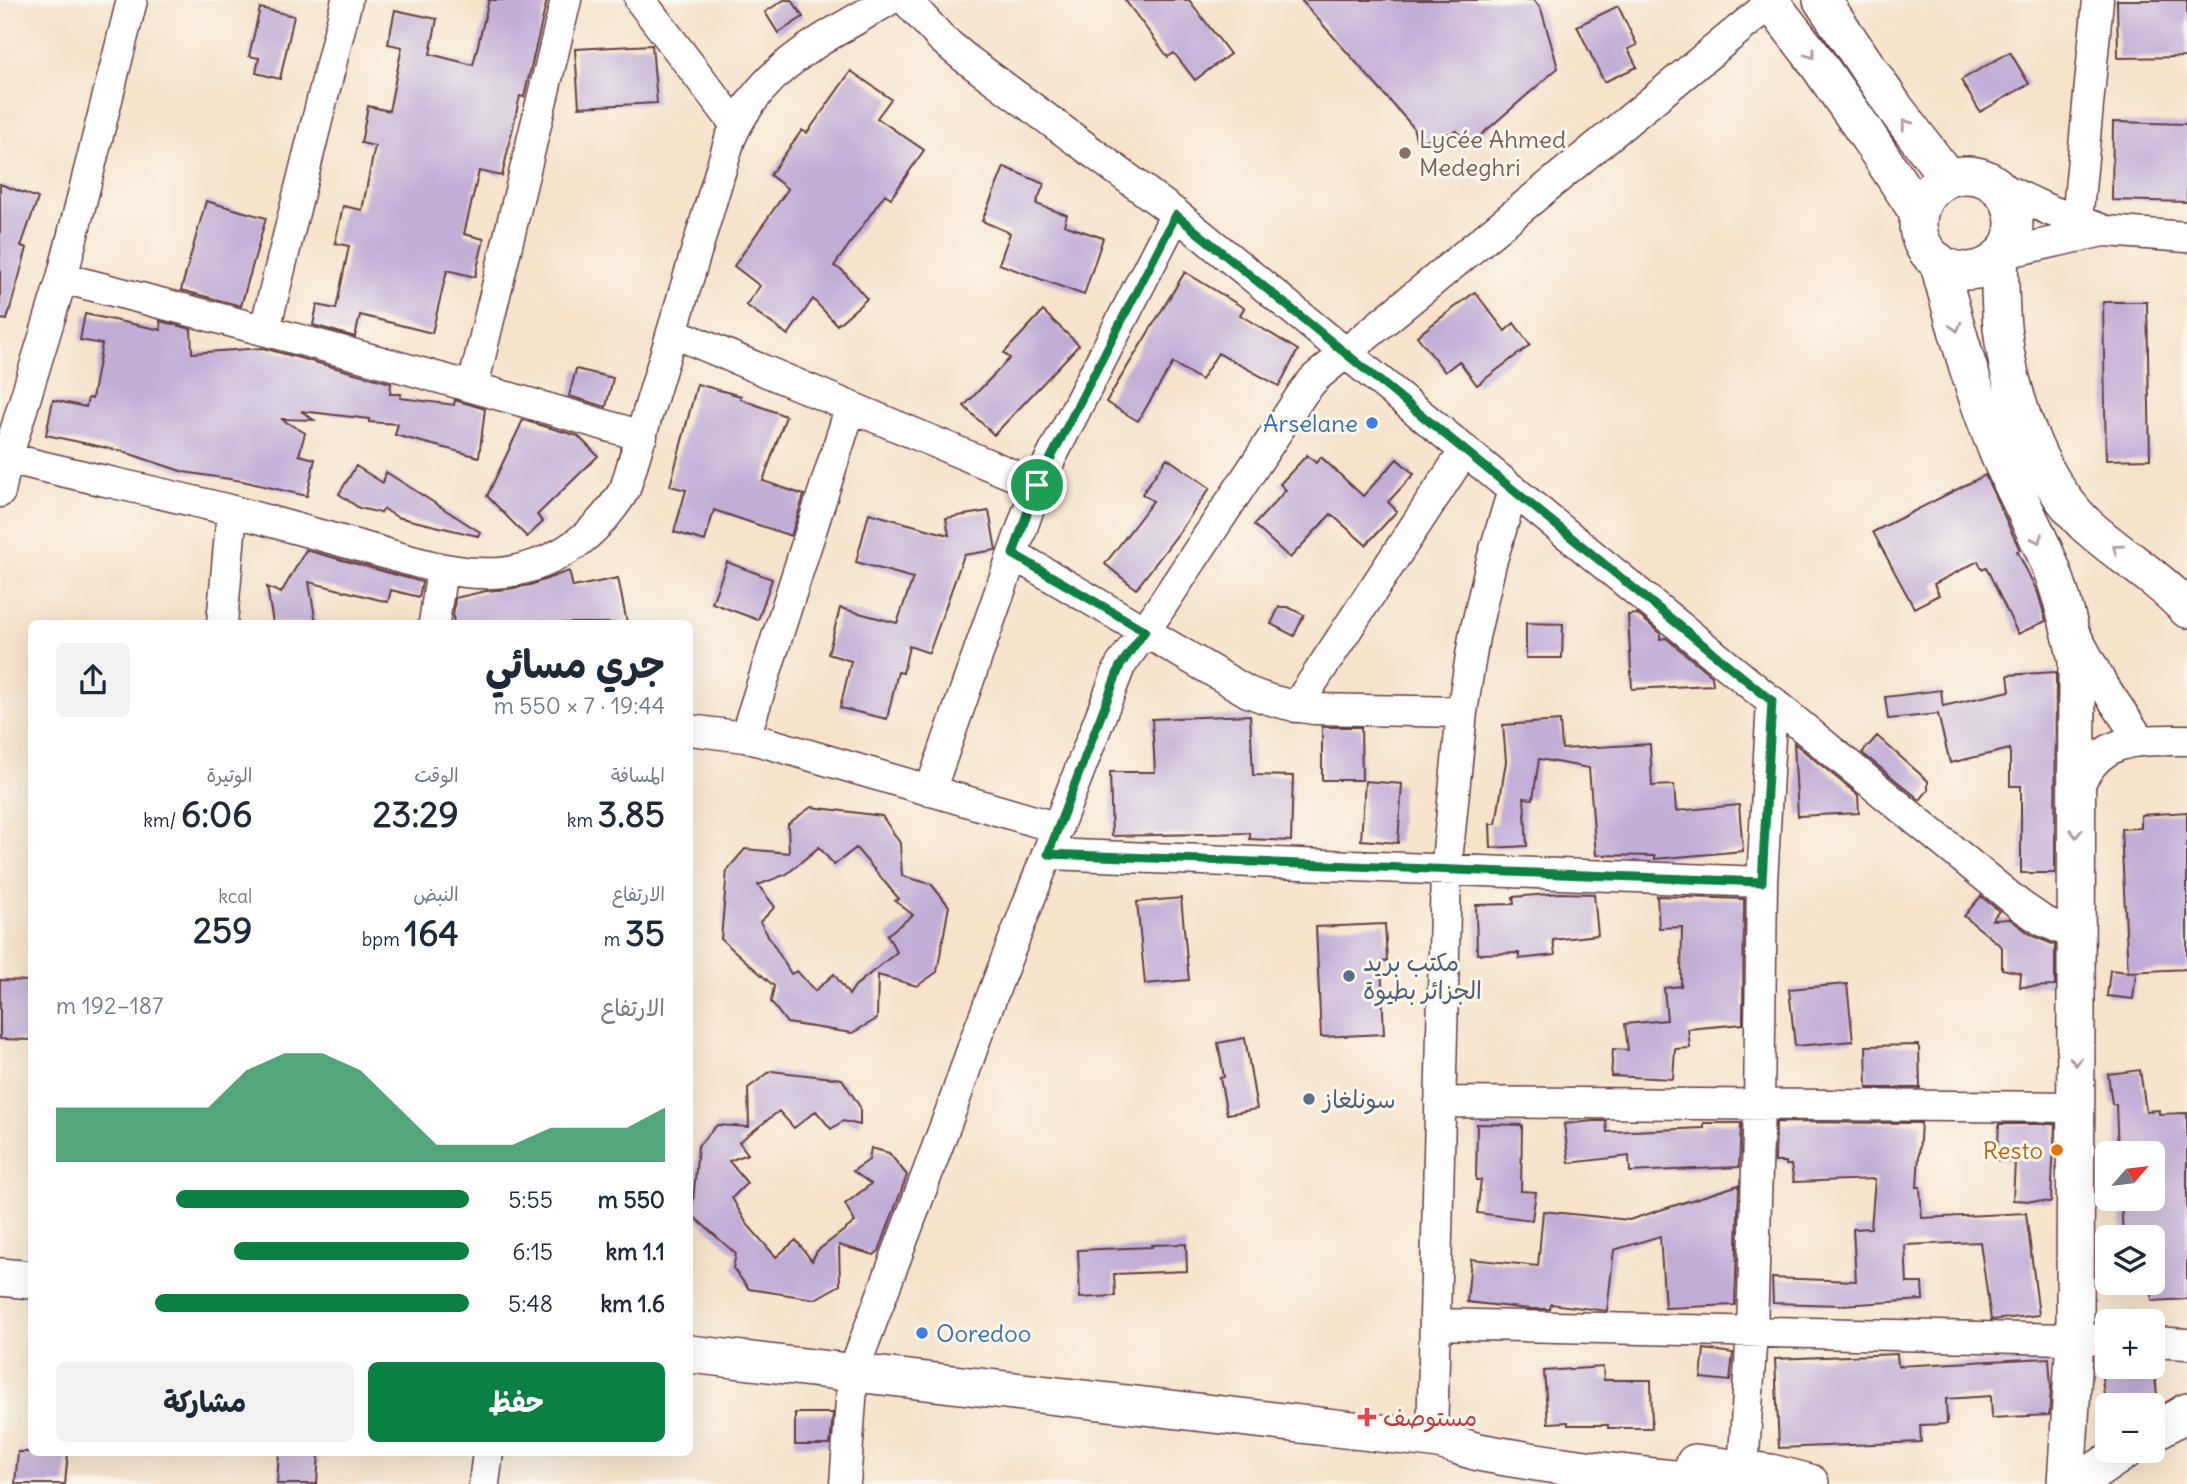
<!DOCTYPE html>
<html lang="ar">
<head>
<meta charset="utf-8">
<style>
  :root { --surface:#fff; --page:#f2f2f3; --text:#1f2937; --muted:#747a83; --accent:#0b8043 }
  body { margin:0; font-family:Delius,"Playpen Sans Arabic",sans-serif; background:var(--page); color:var(--text); direction:rtl; height:100vh; display:flex; flex-direction:column; font-size:26px; white-space:nowrap }
  * { box-sizing:border-box; margin:0 }
  p { font-size:23px; color:var(--muted) }
  .icon { flex:none; width:38px; height:38px; fill:none; stroke:currentColor; stroke-width:2; stroke-linecap:round; stroke-linejoin:round }
  .map { position:relative; flex:1; overflow:hidden; direction:ltr }
  .sheet { position:absolute; left:28px; top:620px; width:665px; height:836px; display:flex; flex-direction:column; background:var(--surface); border-radius:10px; box-shadow:0 7px 28px #0002; direction:rtl }
  .sheet>* { flex:none }
  .needle { width:46px; rotate:62deg }
  .buttons { position:absolute; left:2095px; top:1141px; display:grid; gap:14px }
  .buttons a { display:grid; place-items:center; width:70px; height:70px; border-radius:10px; background:var(--surface); box-shadow:0 7px 28px #0002; font-size:35px }
  .pin { position:absolute; display:grid; place-items:center; width:60px; height:60px; color:#fff; margin:-30px; border:4px solid #fff; border-radius:50%; box-shadow:0 2px 7px #0007 }
  .round { display:grid; place-items:center; flex:none; width:74px; height:74px; border-radius:10px; background:var(--page) }
  .overview { display:flex; align-items:center; justify-content:space-between; height:119px; padding:0 28px }
  h1 { font-size:38px; font-weight:700; line-height:52px }
  .metrics { display:grid; grid-template-columns:repeat(3,1fr); gap:10px; height:119px; padding:7px 28px }
  .metrics div { display:grid; align-content:center }
  .metrics b { font-size:35px; font-weight:700 }
  .metrics small { font-size:19px; font-weight:400 }
  .metrics p { font-size:19px }
  .chart { height:196px; padding:14px 28px }
  .chart p { display:flex; justify-content:space-between }
  .chart svg { width:100%; height:126px; margin-top:7px; fill:var(--accent); opacity:.7 }
  .action { display:flex; gap:14px; margin-top:auto; padding:14px 28px }
  .action a { flex:1; height:80px; border-radius:10px; background:var(--accent); color:#fff; font-size:28px; font-weight:700; line-height:80px; text-align:center }
  .action a+a { background:var(--page); color:var(--text) }
  ul { padding:0 28px; list-style:none; font-size:23px }
  li { display:grid; grid-template-columns:112px 84px 1fr; align-items:center; height:52px }
  li i { height:18px; border-radius:9px; background:var(--accent) }
  .map>svg:first-child { display:block }
  .building { fill:#c2add7; fill-rule:evenodd }
  .lines { fill:none; stroke-linecap:round; stroke-linejoin:round }
  .minor-casing { stroke:#643c43; stroke-width:33 }
  .major-casing { stroke:#643c43; stroke-width:40 }
  .minor { stroke:#fff; stroke-width:30 }
  .major { stroke:#fff; stroke-width:37 }
  .oneway { stroke:#ae9aa0 }
  .route-casing { stroke:#fff; stroke-width:14 }
  .route { stroke:#0b8043; stroke-width:9 }
  .education-dot { fill:#8d6e63; stroke:#fbf7ec; stroke-width:2.5 }
  .shop-dot { fill:#3f7fe0; stroke:#fbf7ec; stroke-width:2.5 }
  .service-dot { fill:#5c6f8a; stroke:#fbf7ec; stroke-width:2.5 }
  .food-dot { fill:#e8710a; stroke:#fbf7ec; stroke-width:2.5 }
  .health-dot { fill:#e0444e; stroke:#fbf7ec; stroke-width:2.5 }
  .labels { text-anchor:middle; dominant-baseline:central; stroke-width:6; stroke-linejoin:round; paint-order:stroke }
  .education-label { font-size:24px; fill:#785e54; stroke:#fbf7ec; text-anchor:start }
  .shop-label { font-size:24px; fill:#366cbe; stroke:#fbf7ec; text-anchor:end }
  .service-label { font-size:24px; fill:#4e5e75; stroke:#fbf7ec; text-anchor:start }
  .food-label { font-size:24px; fill:#c56008; stroke:#fbf7ec; text-anchor:end }
  .health-label { font-size:24px; fill:#be3a42; stroke:#fbf7ec; text-anchor:start }
</style>
</head>
<body>
<div class="map">
<svg width="2187" height="1484" viewBox="0 0 2187 1484">
  <rect width="100%" height="100%" fill="#fbf7ec"/>
  <filter id="ink" filterUnits="userSpaceOnUse"><feTurbulence type="fractalNoise" baseFrequency=".0143" numOctaves="2"/><feDisplacementMap in="SourceGraphic" scale="14" xChannelSelector="R" yChannelSelector="G"/><feConvolveMatrix kernelMatrix="1 2 1 2 8 2 1 2 1" color-interpolation-filters="sRGB"/></filter>
  <filter id="wash" filterUnits="userSpaceOnUse"><feTurbulence type="fractalNoise" baseFrequency=".00686" numOctaves="4" result="noise"/><feDisplacementMap in="SourceGraphic" scale="28" xChannelSelector="R" yChannelSelector="G"/><feGaussianBlur stdDeviation="1.57" result="paint"/><feColorMatrix in="noise" values="0 0 0 0 0 0 0 0 0 0 0 0 0 0 0 0 0 1.4 0 .05"/><feComposite in="paint" operator="in"/></filter>
  <g filter="url(#wash)">
    <rect width="100%" height="100%" fill="#f6e3ca"/>
    <g id="blocks">
      <path class="building" d="M 489,0 L 547,0 L 524,97 L 520,96 L 502,176 L 479,171 L 464,234 L 484,239 L 475,277 L 447,270 L 432,333 L 360,315 L 355,337 L 313,325 L 317,305 L 336,309 L 349,246 L 335,243 L 343,206 L 362,210 L 375,146 L 361,143 L 368,106 L 389,111 L 402,47 L 388,44 L 395,10 L 437,19 L 430,54 L 473,65 Z
        M 784,0 L 792,0 L 803,17 L 778,33 L 765,12 Z
        M 1125,0 L 1189,0 L 1230,54 L 1195,80 L 1174,53 L 1168,57 Z
        M 1301,0 L 1534,0 L 1541,9 L 1558,68 L 1473,142 L 1469,137 L 1464,139 L 1457,131 L 1417,142 L 1413,127 Z
        M 2117,0 L 2187,0 L 2187,57 L 2118,58 Z
        M 1618,6 L 1637,45 L 1628,49 L 1637,67 L 1604,82 L 1577,26 Z
        M 260,8 L 294,16 L 280,79 L 256,73 L 259,58 L 249,56 Z
        M 652,45 L 657,103 L 579,107 L 575,49 Z
        M 2010,52 L 2029,84 L 1980,112 L 1961,80 Z
        M 851,71 L 891,99 L 877,118 L 924,150 L 891,198 L 885,194 L 834,266 L 843,271 L 867,299 L 837,325 L 813,299 L 788,335 L 746,305 L 760,286 L 734,266 L 788,189 L 770,175 L 802,130 L 807,133 Z
        M 2113,122 L 2187,124 L 2187,202 L 2112,200 Z
        M 1004,167 L 1044,184 L 1036,204 L 1067,215 L 1064,225 L 1103,238 L 1084,295 L 999,264 L 1010,233 L 982,221 Z
        M 0,184 L 38,198 L 21,246 L 27,248 L 7,320 L 0,319 Z
        M 206,201 L 266,218 L 241,306 L 181,290 Z
        M 1185,272 L 1244,308 L 1240,315 L 1298,350 L 1279,386 L 1218,353 L 1201,380 L 1173,363 L 1138,421 L 1106,402 Z
        M 1475,292 L 1505,331 L 1514,323 L 1530,345 L 1477,385 L 1459,361 L 1445,372 L 1417,336 Z
        M 2103,302 L 2147,302 L 2150,459 L 2106,460 Z
        M 1043,311 L 1079,345 L 994,435 L 964,406 L 1010,358 L 1004,353 Z
        M 85,314 L 161,330 L 160,321 L 191,329 L 192,353 L 263,348 L 391,383 L 390,394 L 401,394 L 400,398 L 454,405 L 455,400 L 485,409 L 479,457 L 395,435 L 398,424 L 369,422 L 369,419 L 301,411 L 314,420 L 281,419 L 305,433 L 299,455 L 315,459 L 307,496 L 242,481 L 184,472 L 121,451 L 46,435 L 53,400 L 86,407 L 88,398 L 92,399 L 102,344 L 80,340 Z
        M 576,369 L 613,378 L 606,407 L 569,396 Z
        M 697,384 L 741,396 L 740,399 L 786,416 L 763,481 L 804,495 L 791,536 L 714,510 L 705,541 L 674,532 L 686,490 L 670,486 Z
        M 523,420 L 578,436 L 598,456 L 537,515 L 543,522 L 527,537 L 487,496 Z
        M 1307,455 L 1316,463 L 1321,457 L 1363,496 L 1397,459 L 1414,474 L 1388,502 L 1397,511 L 1366,545 L 1331,514 L 1290,558 L 1254,525 L 1286,490 L 1280,484 Z
        M 1167,458 L 1210,488 L 1178,534 L 1136,589 L 1105,564 L 1153,501 L 1142,494 Z
        M 356,466 L 383,483 L 386,472 L 480,532 L 478,536 L 397,517 L 384,509 L 381,513 L 359,508 L 339,494 Z
        M 1985,475 L 2020,550 L 2017,551 L 2038,593 L 2046,621 L 2018,634 L 1986,567 L 1982,569 L 1978,561 L 1934,584 L 1939,595 L 1914,608 L 1873,532 Z
        M 989,511 L 996,550 L 964,555 L 929,653 L 909,646 L 903,673 L 898,672 L 887,719 L 840,708 L 851,661 L 828,654 L 840,608 L 897,623 L 913,578 L 856,562 L 869,513 L 949,535 L 946,518 Z
        M 306,550 L 422,582 L 419,597 L 391,590 L 388,602 L 309,582 L 316,623 L 273,623 L 267,587 L 281,593 Z
        M 727,562 L 772,579 L 758,620 L 712,603 Z
        M 569,571 L 573,587 L 618,578 L 627,623 L 454,623 L 453,617 L 455,598 L 486,591 L 508,589 L 530,585 Z
        M 1279,607 L 1288,607 L 1304,615 L 1294,636 L 1271,624 Z
        M 1637,614 L 1660,633 L 1660,639 L 1666,638 L 1712,676 L 1713,685 L 1632,689 L 1628,615 Z
        M 1526,623 L 1563,624 L 1562,658 L 1526,658 Z
        M 2056,672 L 2055,873 L 2021,873 L 2021,786 L 2010,786 L 2010,749 L 1950,763 L 1938,714 L 1888,719 L 1885,697 L 1941,690 L 1943,706 L 2010,691 L 2008,675 Z
        M 1250,715 L 1253,775 L 1293,776 L 1291,841 L 1250,839 L 1250,833 L 1112,836 L 1110,772 L 1155,772 L 1152,719 Z
        M 1560,721 L 1562,749 L 1650,744 L 1652,786 L 1674,785 L 1676,811 L 1739,805 L 1743,851 L 1655,859 L 1655,856 L 1596,855 L 1589,768 L 1539,759 L 1533,799 L 1524,798 L 1527,846 L 1491,848 L 1490,824 L 1496,824 L 1506,761 L 1503,725 Z
        M 1322,727 L 1361,727 L 1362,780 L 1322,780 Z
        M 1877,736 L 1928,781 L 1928,790 L 1920,800 L 1862,753 Z
        M 1794,743 L 1858,795 L 1859,813 L 1798,816 Z
        M 1365,781 L 1402,784 L 1398,843 L 1361,840 Z
        M 811,807 L 882,816 L 900,843 L 902,876 L 931,884 L 949,906 L 937,972 L 917,986 L 878,975 L 877,1019 L 852,1033 L 787,1023 L 771,1002 L 774,986 L 721,939 L 727,870 L 745,849 L 789,853 L 788,824 ZM 819,847 L 834,865 L 856,848 L 899,899 L 895,901 L 913,915 L 887,935 L 897,952 L 855,986 L 849,995 L 834,974 L 815,991 L 797,971 L 791,974 L 760,922 L 775,907 L 758,885 L 787,874 Z
        M 2187,812 L 2187,969 L 2128,972 L 2121,829 L 2141,828 L 2141,815 Z
        M 1560,893 L 1594,894 L 1598,935 L 1553,940 L 1555,955 L 1519,959 L 1519,953 L 1477,954 L 1476,905 L 1514,904 L 1513,897 Z
        M 1657,896 L 1744,899 L 1743,1024 L 1688,1029 L 1690,1048 L 1675,1049 L 1673,1079 L 1611,1076 L 1613,1049 L 1628,1050 L 1625,1024 L 1667,1020 L 1664,988 L 1681,986 L 1682,927 L 1659,928 Z
        M 1981,896 L 1999,911 L 1992,920 L 2010,919 L 2033,936 L 2055,945 L 2055,986 L 2020,987 L 2021,973 L 2002,969 L 2002,947 L 1964,916 Z
        M 1181,898 L 1189,980 L 1145,984 L 1137,902 Z
        M 1385,924 L 1387,961 L 1381,962 L 1384,1034 L 1321,1037 L 1316,927 Z
        M 2110,970 L 2136,973 L 2133,999 L 2107,996 Z
        M 0,980 L 32,981 L 32,1040 L 0,1039 Z
        M 1847,984 L 1853,1041 L 1795,1046 L 1789,989 Z
        M 1245,1038 L 1257,1109 L 1227,1114 L 1220,1078 L 1224,1077 L 1218,1043 Z
        M 1919,1045 L 1920,1088 L 1867,1088 L 1866,1046 Z
        M 2140,1070 L 2146,1111 L 2159,1110 L 2159,1114 L 2187,1113 L 2187,1299 L 2152,1301 L 2152,1237 L 2123,1237 L 2121,1199 L 2152,1199 L 2152,1153 L 2118,1153 L 2116,1104 L 2112,1104 L 2108,1074 Z
        M 771,1071 L 842,1079 L 860,1107 L 860,1125 L 843,1121 L 831,1129 L 816,1111 L 794,1128 L 779,1111 L 739,1142 L 748,1154 L 729,1161 L 747,1183 L 732,1198 L 747,1224 L 776,1257 L 796,1240 L 812,1261 L 817,1251 L 855,1222 L 845,1204 L 871,1184 L 853,1171 L 869,1160 L 871,1148 L 889,1153 L 907,1175 L 879,1251 L 874,1255 L 839,1245 L 840,1285 L 815,1299 L 749,1289 L 733,1268 L 736,1254 L 692,1215 L 698,1146 L 717,1125 L 749,1127 L 748,1088 Z
        M 1593,1121 L 1606,1121 L 1607,1132 L 1704,1128 L 1704,1123 L 1741,1123 L 1739,1167 L 1630,1172 L 1629,1156 L 1569,1163 L 1564,1124 Z
        M 1776,1122 L 1921,1123 L 1917,1187 L 1920,1187 L 1922,1218 L 2026,1213 L 2039,1315 L 1991,1320 L 1980,1242 L 1905,1245 L 1907,1283 L 1922,1283 L 1923,1300 L 1841,1305 L 1773,1303 L 1772,1278 L 1856,1281 L 1853,1229 L 1871,1228 L 1875,1179 L 1794,1182 L 1791,1165 L 1786,1165 L 1786,1162 L 1775,1162 Z
        M 1477,1124 L 1522,1125 L 1521,1191 L 1536,1192 L 1532,1220 L 1477,1213 L 1481,1180 L 1476,1180 Z
        M 1999,1124 L 2055,1124 L 2051,1202 L 2013,1200 L 2015,1161 L 1997,1160 Z
        M 1739,1185 L 1735,1305 L 1665,1308 L 1660,1236 L 1614,1250 L 1607,1311 L 1551,1304 L 1550,1309 L 1529,1309 L 1467,1302 L 1471,1259 L 1538,1266 L 1543,1211 L 1629,1220 Z
        M 1186,1244 L 1187,1271 L 1114,1274 L 1115,1296 L 1080,1298 L 1078,1250 L 1152,1247 L 1151,1245 Z
        M 1704,1349 L 1733,1353 L 1730,1381 L 1701,1378 Z
        M 1897,1354 L 1898,1366 L 2049,1358 L 2051,1388 L 2049,1415 L 1992,1418 L 1991,1396 L 1946,1399 L 1947,1424 L 1920,1425 L 1921,1442 L 1779,1448 L 1775,1359 Z
        M 1603,1367 L 1604,1380 L 1651,1380 L 1652,1428 L 1608,1428 L 1608,1425 L 1568,1425 L 1568,1422 L 1548,1423 L 1544,1371 Z
        M 2101,1367 L 2154,1367 L 2158,1404 L 2105,1405 Z
        M 795,1413 L 833,1413 L 830,1445 L 795,1445 Z
        M 18,1452 L 68,1452 L 65,1484 L 15,1484 Z
        M 279,1452 L 319,1452 L 317,1484 L 277,1484 Z"/>
    </g>
  </g>
  <g filter="url(#ink)">
    <use href="#blocks" fill-opacity="0" stroke="#643c43" stroke-width="2"/>
    <g class="lines">
      <g class="minor-casing">
        <path id="minor" d="M 640,0 L 736,125
          M 906,0 L 942,39 L 965,58 L 1176,214 L 2021,906 L 2043,921 L 2076,935
          M 1993,184 L 2049,210 L 2106,231 L 2187,237
          M 2077,221 L 2098,0
          M 2004,253 L 2103,231
          M 62,278 C 256,327 449,379 642,436
          M 265,329 L 347,0
          M 672,332 L 1037,485
          M 473,386 L 566,0
          M 0,456 C 77,476 156,491 233,511 C 281,524 329,538 377,551 C 419,563 463,578 507,572 C 559,564 598,533 625,489 L 730,139 C 763,64 823,40 889,0
          M 0,492 L 7,458 L 62,278 L 132,0
          M 1013,554 L 1248,692 C 1270,701 1290,706 1314,709 L 1462,712
          M 222,623 L 232,511
          M 434,623 L 442,569
          M 2076,636 L 2101,682 L 2140,740
          M 1296,707 L 1465,450
          M 690,730 L 745,737 L 778,746 L 1058,828
          M 745,737 L 851,406
          M 2077,790 C 2099,736 2136,740 2187,740
          M 930,791 L 1037,485 L 1176,214
          M 1048,854 L 1762,882
          M 1440,1102 L 2076,1107
          M 1435,1324 L 2107,1340
          M 2152,1342 L 2187,1344
          M 1432,1439 L 1446,871 L 1462,712 L 1474,637 L 1491,563 L 1513,490
          M 1743,1470 L 1752,1331 L 1759,1104 L 1762,882 L 1772,701
          M 484,1484 L 488,1452
          M 845,1484 L 853,1372 L 953,1105 L 977,1035 L 1120,666 L 1145,631 L 1304,391 L 1315,378 L 1771,3"/>
      </g>
      <g class="major-casing">
        <path id="major" d="M 1769,0 L 1810,53 L 1865,132 L 1919,214
          M 1822,0 L 1895,108 L 1948,178
          M1918 223a48 48 0 1 1 96 0a48 48 0 1 1-96 0Z
          M 1999,257 C 2000,281 2000,304 2002,327 C 2009,393 2037,476 2084,523 C 2117,554 2156,575 2187,609
          M 1938,261 C 1956,327 1973,392 1999,455 C 2012,485 2027,513 2040,542 C 2058,579 2068,620 2077,660 L 2075,1338 L 2066,1484
          M 0,1277 L 32,1280
          M 690,1354 L 1432,1439 C 1450,1441 1466,1450 1484,1453 C 1563,1468 1643,1476 1723,1484
          M 2152,1433 L 2187,1412
          M 1695,1463 L 1771,1473 L 1810,1483
          M 2076,1484 L 2125,1451"/>
      </g>
      <use href="#minor" class="minor"/>
      <use href="#major" class="major"/>
    </g>
    <defs><path id="oneway-chevron" d="M-2-3.5L2.5 0L-2 3.5" fill="none" stroke-width="1.6" stroke-linecap="round" stroke-linejoin="round" transform="scale(1.75)"/></defs>
    <g class="oneway">
      <use href="#oneway-chevron" transform="translate(1811 54) rotate(54)"/>
      <use href="#oneway-chevron" transform="translate(1906 124) rotate(-127)"/>
      <use href="#oneway-chevron" transform="translate(1956 327) rotate(74)"/>
      <use href="#oneway-chevron" transform="translate(2038 539) rotate(64)"/>
      <use href="#oneway-chevron" transform="translate(2117 549) rotate(-143)"/>
      <use href="#oneway-chevron" transform="translate(2076 833) rotate(90)"/>
      <use href="#oneway-chevron" transform="translate(2076 1061) rotate(90)"/>
    </g>
  </g>
  <g class="lines" filter="url(#ink)">
    <g class="route-casing">
      <path id="route" d="M 1176,215 L 1772,701 L 1762,882 L 1048,854 L 1120,666 L 1145,631 L 1013,554 L 1037,485 Z"/>
    </g>
    <use href="#route" class="route"/>
  </g>
  <circle class="education-dot" cx="1405" cy="153" r="7"/>
  <g class="shop-dot">
    <circle cx="1372" cy="423" r="7"/>
    <circle cx="922" cy="1333" r="7"/>
  </g>
  <g class="service-dot">
    <circle cx="1349" cy="976" r="7"/>
    <circle cx="1309" cy="1099" r="7"/>
  </g>
  <circle class="food-dot" cx="2057" cy="1150" r="7"/>
  <path class="health-dot" d="M1363.5 1406.5h7v7h7v7h-7v7h-7v-7h-7v-7h7z"/>
  <g class="labels">
    <g class="education-label">
      <text x="1419" y="139">Lycée Ahmed<tspan x="1419" dy="28">Medeghri</tspan></text>
    </g>
    <g class="shop-label">
      <text x="1358" y="423">Arselane</text>
      <text x="936" y="1333" text-anchor="start">Ooredoo</text>
    </g>
    <g class="service-label">
      <text x="1363" y="962">مكتب بريد<tspan x="1363" dy="28">الجزائر بطيوة</tspan></text>
      <text x="1323" y="1099">سونلغاز</text>
    </g>
    <g class="food-label">
      <text x="2043" y="1150">Resto</text>
    </g>
    <g class="health-label">
      <text x="1383" y="1417">مستوصف</text>
    </g>
  </g>
</svg>
<div class="buttons">
<a><svg class="needle" viewBox="-14 -14 28 28"><path d="M0-13l5 13h-10z" fill="#e53935"/><path d="M0 13l5-13h-10z" fill="#747a83"/></svg></a>
<a><svg class="icon" aria-label="layers" viewBox="0 0 24 24"><path d="M12 4l9 5-9 5-9-5zM3 14l9 5 9-5"/></svg></a>
<a>+</a>
<a>−</a>
</div>
<div class="pin" style="left:1037px;top:485px;background:#1e9e55"><svg class="icon" aria-label="arrive" viewBox="0 0 24 24"><path d="M6 21V4h12l-3 4 3 4H6"/></svg></div>
<section class="sheet">
<div class="overview"><div><h1>جري مسائي</h1><p>19:44 · 7 × 550 m</p></div><a class="round"><svg class="icon" aria-label="share" viewBox="0 0 24 24"><path d="M12 15V3M7 8l5-5 5 5M5 13v7h14v-7"/></svg></a></div>
<div class="metrics">
<div><p>المسافة</p><b>3.85<small> km</small></b></div>
<div><p>الوقت</p><b>23:29</b></div>
<div><p>الوتيرة</p><b>6:06<small> /km</small></b></div>
</div>
<div class="metrics">
<div><p>الارتفاع</p><b>35<small> m</small></b></div>
<div><p>النبض</p><b>164<small> bpm</small></b></div>
<div><p>kcal</p><b>259</b></div>
</div>
<div class="chart"><p><span>الارتفاع</span>187–192 m</p>
<svg viewBox="0 0 160 44" preserveAspectRatio="none"><path d="M0 44V25L10 25L20 25L30 25L40 25L50 12L60 6L70 6L80 12L90 25L100 38L110 38L120 38L130 32L140 32L150 32L160 25V44z"/></svg>
</div>
<ul>
<li><b>550 m</b>5:55<i style="width:71%"></i></li>
<li><b>1.1 km</b>6:15<i style="width:57%"></i></li>
<li><b>1.6 km</b>5:48<i style="width:76%"></i></li>
</ul>
<div class="action"><a>حفظ</a><a>مشاركة</a></div>
</section>
</div>
</body>
</html>
